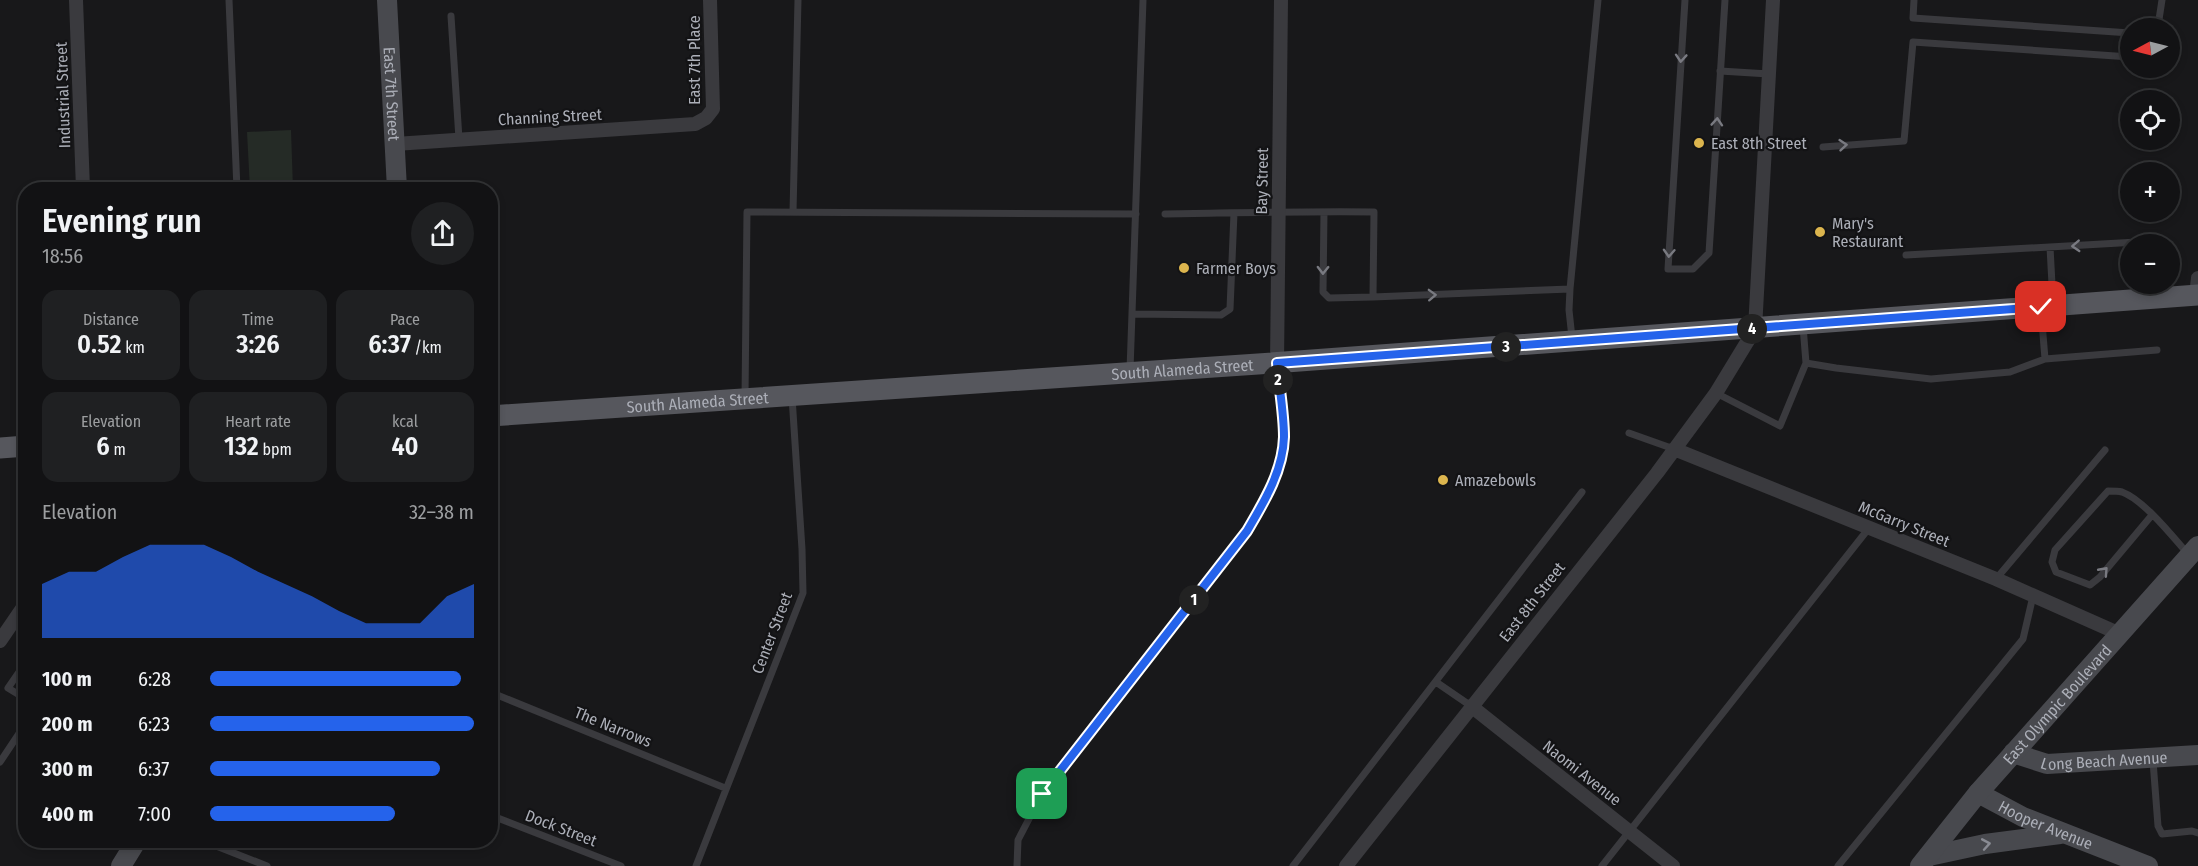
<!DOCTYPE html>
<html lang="en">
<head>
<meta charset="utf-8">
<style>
  :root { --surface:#121214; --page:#1f2022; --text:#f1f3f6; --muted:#9c9ea0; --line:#313234; --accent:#2563eb }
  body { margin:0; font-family:"Fira Sans Condensed",sans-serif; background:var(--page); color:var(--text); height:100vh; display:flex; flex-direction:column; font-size:22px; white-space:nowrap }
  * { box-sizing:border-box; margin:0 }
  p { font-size:20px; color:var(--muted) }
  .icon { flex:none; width:33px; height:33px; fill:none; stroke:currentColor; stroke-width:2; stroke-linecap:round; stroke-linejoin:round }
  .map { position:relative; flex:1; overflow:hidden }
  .drawer { position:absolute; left:18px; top:182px; width:480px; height:666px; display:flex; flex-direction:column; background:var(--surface); border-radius:24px; box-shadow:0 3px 9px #0003,0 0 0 2px var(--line) }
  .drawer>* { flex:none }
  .needle { width:39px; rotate:263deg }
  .controls { position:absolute; left:2120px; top:18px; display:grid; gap:12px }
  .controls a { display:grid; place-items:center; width:60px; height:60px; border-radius:50%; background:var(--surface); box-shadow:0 3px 9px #0003,0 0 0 2px var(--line); font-size:30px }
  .pin { position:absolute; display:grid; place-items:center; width:51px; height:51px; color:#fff; margin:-26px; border-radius:12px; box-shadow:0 3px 9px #0006 }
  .km { position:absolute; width:30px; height:30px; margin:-15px; border-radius:50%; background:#222; color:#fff; font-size:16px; line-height:30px; text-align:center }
  .round { display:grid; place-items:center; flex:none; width:63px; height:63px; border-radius:32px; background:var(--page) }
  .summary { display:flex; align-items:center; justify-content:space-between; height:102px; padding:0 24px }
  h1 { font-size:33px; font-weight:600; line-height:45px }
  .metrics { display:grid; grid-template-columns:repeat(3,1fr); gap:9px; height:102px; padding:6px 24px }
  .metrics div { display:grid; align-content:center; border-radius:15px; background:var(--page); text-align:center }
  .metrics b { font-size:26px; font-weight:600 }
  .metrics small { font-size:16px; font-weight:400 }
  .metrics p { font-size:16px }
  .chart { height:168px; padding:12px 24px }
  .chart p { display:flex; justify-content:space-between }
  .chart svg { width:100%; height:108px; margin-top:6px; fill:var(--accent); opacity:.7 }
  ul { padding:0 24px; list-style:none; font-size:20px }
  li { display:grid; grid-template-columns:96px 72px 1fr; align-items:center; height:45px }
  li i { height:15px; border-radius:8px; background:var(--accent) }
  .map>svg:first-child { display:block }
  .green { fill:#252b26 }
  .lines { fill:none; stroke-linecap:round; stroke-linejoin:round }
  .lane { stroke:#3a3a3e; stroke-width:7 }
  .street { stroke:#3a3a3e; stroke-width:14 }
  .secondary { stroke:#48494e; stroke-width:20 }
  .primary { stroke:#56575d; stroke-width:21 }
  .oneway { stroke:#797a81 }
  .oneway2 { stroke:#898b93 }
  .route-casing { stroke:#fff; stroke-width:12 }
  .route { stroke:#2563eb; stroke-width:8 }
  .poi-dot { fill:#dcb54e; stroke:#131315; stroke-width:2 }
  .labels { text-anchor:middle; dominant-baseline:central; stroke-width:4.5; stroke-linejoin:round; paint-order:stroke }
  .street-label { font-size:16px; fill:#acafb8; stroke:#131315 }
  .poi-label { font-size:16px; fill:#acafb8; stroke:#131315; text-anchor:start }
</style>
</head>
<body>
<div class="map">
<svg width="2198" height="866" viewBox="0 0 2198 866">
  <rect width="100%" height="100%" fill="#18181a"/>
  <path class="green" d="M 291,130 L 293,189 L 250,189 L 247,132 Z"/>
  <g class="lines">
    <path class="lane" d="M 229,0 L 237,189
      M 1685,0 L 1668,269 L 1693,269 L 1709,253 L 1725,0
      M 1914,0 L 1913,18 L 2130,33
      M 451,16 L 459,139
      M 2155,28 L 2158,26 L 2162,0
      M 1720,71 L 1769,74
      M 1823,147 L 1904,141 L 1913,42 L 2130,57
      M 793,212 L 798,0
      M 1165,214 C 1235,213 1304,211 1374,212 L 1373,297 L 1329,298 L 1323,292 L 1324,212
      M 2050,247 L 2053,303
      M 1906,255 L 2137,242
      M 1373,297 L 1570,289
      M 2041,310 L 2045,359
      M 1132,314 L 1221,315 L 1230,309 L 1234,213
      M 1803,326 L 1806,363
      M 1572,338 L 1569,310 L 1570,289 L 1598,0
      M 1130,370 L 1143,0
      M 1716,393 L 1780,426 L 1806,363 L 1836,368 L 1931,379 L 2010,372 L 2045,359 L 2157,350
      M 745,397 L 747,212 L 1136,214
      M 1629,433 L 1674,449
      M 2152,515 L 2100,577 L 2090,585 L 2056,572 L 2052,562 L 2055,550 L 2108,491 C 2113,491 2118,491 2122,492 C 2144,500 2173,537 2188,554
      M 1996,579 L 2105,450
      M 26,662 L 8,688 L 26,699
      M 1436,682 L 1471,706
      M 490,692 L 725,788
      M 2153,761 L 2158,826 L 2162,834 L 2192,831 L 2198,833
      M 0,762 L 26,723
      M 490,815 L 621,866
      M 201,840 L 267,866
      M 696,866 L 803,593 L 802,549 L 792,397
      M 1017,866 L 1018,840 L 1042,794 L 1247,531 C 1264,502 1280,473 1283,440 C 1286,419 1279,387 1277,365
      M 1293,866 L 1582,492
      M 1602,866 L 1869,528
      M 1838,866 L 2023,639 L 2033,596"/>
    <path class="street" d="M 76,0 L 83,189
      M 395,144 L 695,124 L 706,118 L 713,109 L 710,0
      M 2196,295 L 2198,278
      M 1277,363 L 1281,0
      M 1674,449 L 1996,579 L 2120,634
      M 0,641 L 26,603
      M 1471,706 L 1673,866
      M 1346,866 L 1657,473 L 1716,393 L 1755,329 L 1773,0"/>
    <g class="secondary">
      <path id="s1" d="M 387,0 L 397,189"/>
      <path id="s2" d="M 2013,753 L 2047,764 L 2198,755"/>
      <path id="s3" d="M 1978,793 L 2023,817 L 2148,866"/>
      <path d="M 1929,856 L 1985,844 L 2060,834"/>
      <path d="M 121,866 L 137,840"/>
      <path id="s4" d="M 1920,866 L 1978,793 L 2198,546"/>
    </g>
    <g class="primary">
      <path id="s5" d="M 490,416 L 1258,364 L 2198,295"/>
      <path d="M 0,448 L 26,446"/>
    </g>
  </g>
  <defs><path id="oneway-chevron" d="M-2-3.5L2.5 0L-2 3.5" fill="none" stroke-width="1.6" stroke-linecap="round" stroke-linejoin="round" transform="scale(1.5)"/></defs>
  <g class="oneway">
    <use href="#oneway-chevron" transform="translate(1681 58) rotate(94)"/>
    <use href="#oneway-chevron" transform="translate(1717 122) rotate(-86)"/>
    <use href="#oneway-chevron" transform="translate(1843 145) rotate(-5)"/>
    <use href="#oneway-chevron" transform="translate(2076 246) rotate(177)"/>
    <use href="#oneway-chevron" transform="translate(1669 253) rotate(93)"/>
    <use href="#oneway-chevron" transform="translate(1323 270) rotate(91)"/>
    <use href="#oneway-chevron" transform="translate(1432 295) rotate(-2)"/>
    <use href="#oneway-chevron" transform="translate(2104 571) rotate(-48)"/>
  </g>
  <use class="oneway2" href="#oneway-chevron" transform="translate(1986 844) rotate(-10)"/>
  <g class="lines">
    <g class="route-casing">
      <path id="route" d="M 1042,794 L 1247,531 C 1264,502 1283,471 1284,437 C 1284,413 1279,387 1277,363 L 2041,307"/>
    </g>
    <use href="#route" class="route"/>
  </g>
  <g class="poi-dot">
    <circle cx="1699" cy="143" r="6"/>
    <circle cx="1820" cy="232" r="6"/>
    <circle cx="1184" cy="268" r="6"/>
    <circle cx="1443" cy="480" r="6"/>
  </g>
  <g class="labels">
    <g class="street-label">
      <text transform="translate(694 60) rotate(-90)">East 7th Place</text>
      <text stroke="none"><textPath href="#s1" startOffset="94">East 7th Street</textPath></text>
      <text transform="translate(63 95) rotate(-92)">Industrial Street</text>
      <text transform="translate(550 117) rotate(-3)">Channing Street</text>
      <text transform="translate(1262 181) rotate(-89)">Bay Street</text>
      <text stroke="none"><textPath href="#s5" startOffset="694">South Alameda Street</textPath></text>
      <text stroke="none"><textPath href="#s5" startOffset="208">South Alameda Street</textPath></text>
      <text transform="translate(1904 524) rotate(22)">McGarry Street</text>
      <text transform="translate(1532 602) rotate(-52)">East 8th Street</text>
      <text transform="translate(772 633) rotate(-69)">Center Street</text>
      <text stroke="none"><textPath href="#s4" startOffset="212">East Olympic Boulevard</textPath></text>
      <text transform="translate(613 727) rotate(22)">The Narrows</text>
      <text stroke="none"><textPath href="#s2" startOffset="93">Long Beach Avenue</textPath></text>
      <text transform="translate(1582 773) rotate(38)">Naomi Avenue</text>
      <text stroke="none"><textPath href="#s3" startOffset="75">Hooper Avenue</textPath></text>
      <text transform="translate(561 828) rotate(21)">Dock Street</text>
    </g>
    <g class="poi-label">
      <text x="1711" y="143">East 8th Street</text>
      <text x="1832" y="223">Mary's<tspan x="1832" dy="18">Restaurant</tspan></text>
      <text x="1196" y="268">Farmer Boys</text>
      <text x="1455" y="480">Amazebowls</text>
    </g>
  </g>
</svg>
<div class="controls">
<a><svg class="needle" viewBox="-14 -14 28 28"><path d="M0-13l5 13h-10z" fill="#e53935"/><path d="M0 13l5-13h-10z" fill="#9c9ea0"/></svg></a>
<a><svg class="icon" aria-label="locate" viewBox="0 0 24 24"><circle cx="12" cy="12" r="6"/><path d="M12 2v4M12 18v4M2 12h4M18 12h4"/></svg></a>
<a>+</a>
<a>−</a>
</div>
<div class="pin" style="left:1042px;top:794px;background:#1e9e55"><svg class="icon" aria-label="arrive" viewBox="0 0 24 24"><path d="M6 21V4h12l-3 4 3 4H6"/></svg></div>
<div class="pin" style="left:2041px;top:307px;background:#d93025"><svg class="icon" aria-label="check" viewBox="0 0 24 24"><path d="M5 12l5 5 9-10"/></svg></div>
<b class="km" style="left:1194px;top:600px">1</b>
<b class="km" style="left:1278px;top:380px">2</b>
<b class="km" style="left:1506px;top:347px">3</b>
<b class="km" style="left:1752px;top:329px">4</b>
<section class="drawer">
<div class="summary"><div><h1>Evening run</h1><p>18:56</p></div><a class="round"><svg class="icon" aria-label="share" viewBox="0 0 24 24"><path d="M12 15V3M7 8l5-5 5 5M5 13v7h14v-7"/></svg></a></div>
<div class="metrics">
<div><p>Distance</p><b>0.52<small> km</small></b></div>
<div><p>Time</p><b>3:26</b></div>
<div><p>Pace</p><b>6:37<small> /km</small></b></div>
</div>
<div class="metrics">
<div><p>Elevation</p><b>6<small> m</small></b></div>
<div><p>Heart rate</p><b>132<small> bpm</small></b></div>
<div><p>kcal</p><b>40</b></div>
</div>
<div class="chart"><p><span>Elevation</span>32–38 m</p>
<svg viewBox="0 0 160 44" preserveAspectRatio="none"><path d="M0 44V22L10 17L20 17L30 11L40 6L50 6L60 6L70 11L80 17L90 22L100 27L110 33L120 38L130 38L140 38L150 27L160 22V44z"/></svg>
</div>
<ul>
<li><b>100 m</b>6:28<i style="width:95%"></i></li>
<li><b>200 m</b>6:23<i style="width:100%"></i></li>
<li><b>300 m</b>6:37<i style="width:87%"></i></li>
<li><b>400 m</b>7:00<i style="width:70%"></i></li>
</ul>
</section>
</div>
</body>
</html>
